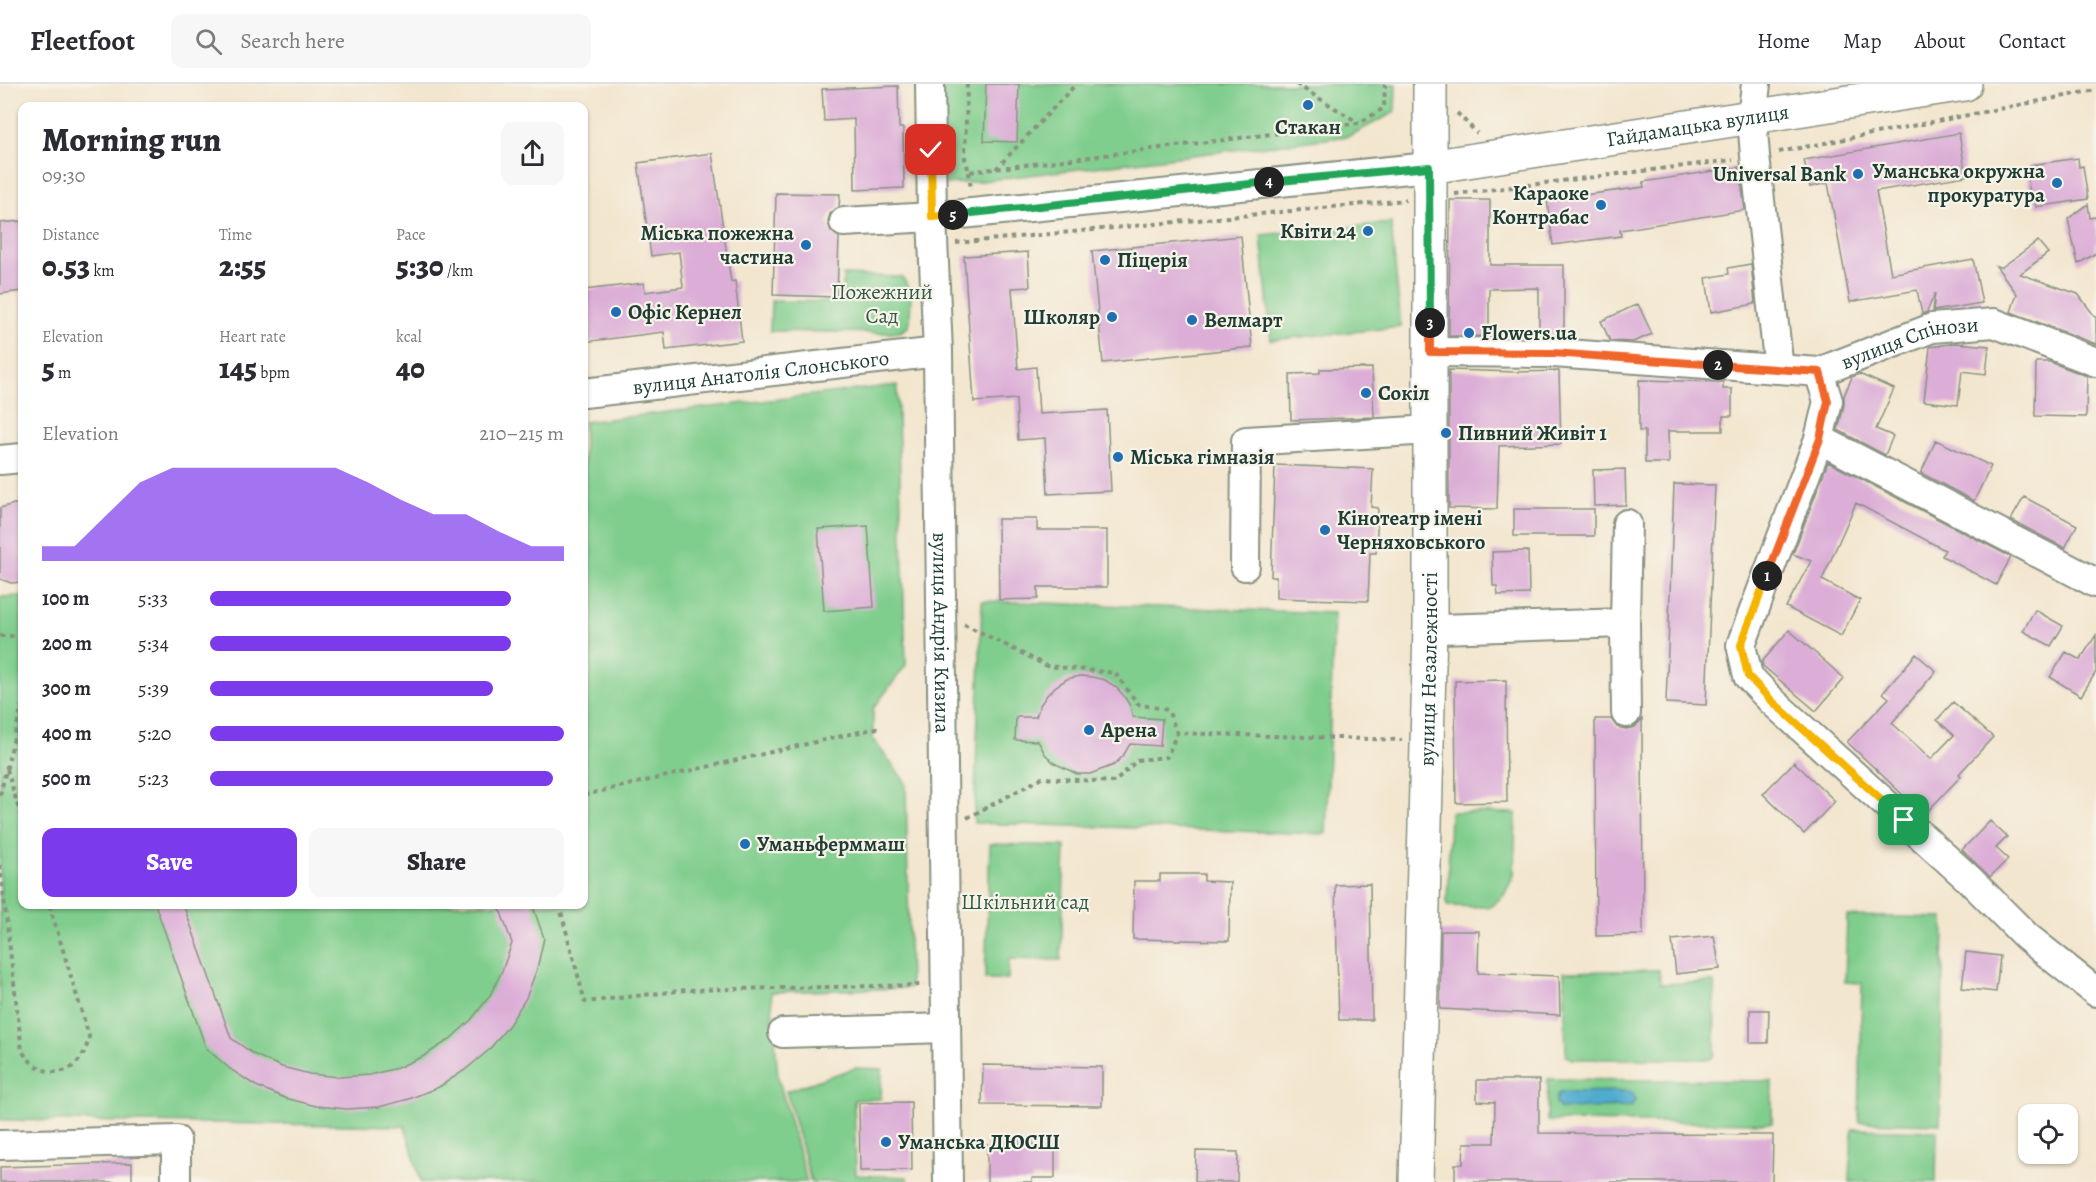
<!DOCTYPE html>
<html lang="en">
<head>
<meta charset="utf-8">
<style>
  :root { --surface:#fff; --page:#f7f7f7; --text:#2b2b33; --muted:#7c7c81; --line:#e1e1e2; --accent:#7c3aed }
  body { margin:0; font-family:Alegreya,serif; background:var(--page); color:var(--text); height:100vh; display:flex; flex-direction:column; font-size:22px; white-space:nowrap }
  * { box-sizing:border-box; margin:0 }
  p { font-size:20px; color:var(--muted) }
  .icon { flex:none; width:33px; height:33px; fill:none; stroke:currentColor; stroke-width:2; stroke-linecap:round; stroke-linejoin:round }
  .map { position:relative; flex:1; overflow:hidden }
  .side { position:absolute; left:18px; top:18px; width:570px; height:807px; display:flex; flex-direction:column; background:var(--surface); border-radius:12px; box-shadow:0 2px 4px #0004 }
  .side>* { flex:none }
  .fabs { position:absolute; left:2018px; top:1020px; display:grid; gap:12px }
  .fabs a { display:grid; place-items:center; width:60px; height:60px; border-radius:12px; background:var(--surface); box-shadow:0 2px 4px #0004; font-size:30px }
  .pin { position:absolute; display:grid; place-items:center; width:51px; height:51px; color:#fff; margin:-26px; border-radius:12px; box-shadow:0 3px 9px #0006 }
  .km { position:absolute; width:30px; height:30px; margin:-15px; border-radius:50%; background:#222; color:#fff; font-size:16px; line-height:30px; text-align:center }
  .round { display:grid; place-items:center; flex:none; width:63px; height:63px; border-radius:12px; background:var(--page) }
  .headline { display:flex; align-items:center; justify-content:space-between; height:102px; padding:0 24px }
  h1 { font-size:33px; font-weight:800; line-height:45px }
  .stats { display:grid; grid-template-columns:repeat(3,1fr); gap:9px; height:102px; padding:6px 24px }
  .stats div { display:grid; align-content:center }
  .stats b { font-size:30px; font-weight:800 }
  .stats small { font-size:16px; font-weight:400 }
  .stats p { font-size:16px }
  .chart { height:168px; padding:12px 24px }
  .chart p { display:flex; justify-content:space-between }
  .chart svg { width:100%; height:108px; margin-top:6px; fill:var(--accent); opacity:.7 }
  .action { display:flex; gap:12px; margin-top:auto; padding:12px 24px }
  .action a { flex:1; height:69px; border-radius:12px; background:var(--accent); color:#fff; font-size:24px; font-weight:800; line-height:69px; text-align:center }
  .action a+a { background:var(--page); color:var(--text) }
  ul { padding:0 24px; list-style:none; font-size:20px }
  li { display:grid; grid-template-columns:96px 72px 1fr; align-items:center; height:45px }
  li i { height:15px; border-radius:8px; background:var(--accent) }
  header { display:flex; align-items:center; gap:36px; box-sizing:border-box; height:84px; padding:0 30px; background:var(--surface); border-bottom:2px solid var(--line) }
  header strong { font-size:28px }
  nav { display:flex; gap:33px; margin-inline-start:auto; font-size:21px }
  .search { width:420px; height:54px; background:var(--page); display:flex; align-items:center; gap:15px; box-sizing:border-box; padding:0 21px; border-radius:12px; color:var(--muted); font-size:22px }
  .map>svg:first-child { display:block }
  .green { fill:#80ce8d; stroke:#508660; stroke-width:1.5 }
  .water { fill:#51abce; stroke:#387481; stroke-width:1.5 }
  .building { fill:#dcaed7 }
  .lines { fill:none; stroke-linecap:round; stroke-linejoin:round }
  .minor-casing { stroke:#899282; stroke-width:32 }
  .major-casing { stroke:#899282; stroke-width:36 }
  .path { stroke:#899282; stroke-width:4; stroke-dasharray:4.5 4.5; stroke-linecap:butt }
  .minor { stroke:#fff; stroke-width:28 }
  .major { stroke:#fff; stroke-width:33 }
  .split-1-casing { stroke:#fff; stroke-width:12 }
  .split-2-casing { stroke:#fff; stroke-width:12 }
  .split-3-casing { stroke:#fff; stroke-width:12 }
  .split-4-casing { stroke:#fff; stroke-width:12 }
  .split-5-casing { stroke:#fff; stroke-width:12 }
  .split-6-casing { stroke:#fff; stroke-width:12 }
  .split-1 { stroke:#f5b400; stroke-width:8 }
  .split-2 { stroke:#f0652b; stroke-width:8 }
  .split-3 { stroke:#f0652b; stroke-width:8 }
  .split-4 { stroke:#22a559; stroke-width:8 }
  .split-5 { stroke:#22a559; stroke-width:8 }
  .split-6 { stroke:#f5b400; stroke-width:8 }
  .poi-dot { fill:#1f6fb2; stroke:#f7f3e8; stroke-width:2 }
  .labels { text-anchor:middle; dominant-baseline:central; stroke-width:4.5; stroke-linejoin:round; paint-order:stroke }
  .street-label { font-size:21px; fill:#1f3d34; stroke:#f7f3e8 }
  .poi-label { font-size:21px; font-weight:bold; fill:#1f3d34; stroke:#f7f3e8; text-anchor:start }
  .park-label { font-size:21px; fill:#325a46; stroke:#f7f3e8 }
</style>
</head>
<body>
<header>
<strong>Fleetfoot</strong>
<div class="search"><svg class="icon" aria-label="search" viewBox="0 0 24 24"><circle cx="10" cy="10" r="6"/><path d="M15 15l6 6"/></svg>Search here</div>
<nav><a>Home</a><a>Map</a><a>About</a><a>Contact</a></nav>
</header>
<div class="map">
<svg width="2096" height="1098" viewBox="0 0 2096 1098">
  <rect width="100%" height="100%" fill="#f7f3e8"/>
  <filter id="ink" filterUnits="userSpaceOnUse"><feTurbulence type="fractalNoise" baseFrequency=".0167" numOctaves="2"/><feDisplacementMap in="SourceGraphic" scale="12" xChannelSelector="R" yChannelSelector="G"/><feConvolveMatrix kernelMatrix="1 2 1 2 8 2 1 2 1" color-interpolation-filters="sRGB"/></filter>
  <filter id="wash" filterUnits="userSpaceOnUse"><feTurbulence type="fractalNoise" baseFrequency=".008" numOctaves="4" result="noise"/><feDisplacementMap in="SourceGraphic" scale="24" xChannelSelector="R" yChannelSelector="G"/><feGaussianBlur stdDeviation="1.35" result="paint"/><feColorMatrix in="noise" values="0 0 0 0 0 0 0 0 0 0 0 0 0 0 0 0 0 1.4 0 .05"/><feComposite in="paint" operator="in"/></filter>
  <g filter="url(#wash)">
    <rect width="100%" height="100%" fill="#f3e6cf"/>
    <path class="green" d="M 938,0 L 1396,0 L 1395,28 L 1349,52 L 965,99 L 940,100 Z
      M 1391,139 L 1401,243 L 1271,256 L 1261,151 Z
      M 843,191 L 902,193 L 911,206 L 910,237 L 908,243 L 900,248 L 891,249 L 770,247 L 771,217 L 842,218 Z
      M 897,301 L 906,581 L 873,625 L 873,655 L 906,699 L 910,904 L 771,908 L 778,993 L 807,1098 L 421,1098 L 405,1042 L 0,1036 L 0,513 L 22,512 L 22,820 L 584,820 L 584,338 Z
      M 982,517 L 1334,529 L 1326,750 L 974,739 Z
      M 1450,728 L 1516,729 L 1514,791 L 1504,811 L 1490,823 L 1447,822 Z
      M 990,760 L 1065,762 L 1061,876 L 1009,875 L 1008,895 L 985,895 Z
      M 1847,832 L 1944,834 L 1940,1040 L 1859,1038 L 1862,899 L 1845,898 Z
      M 1659,886 L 1660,900 L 1714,898 L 1715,971 L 1711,975 L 1572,975 L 1566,972 L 1564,888 Z
      M 855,984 L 882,985 L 881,1015 L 854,1016 L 856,1091 L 907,1093 L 907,1098 L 811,1098 L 786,1007 Z
      M 1548,995 L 1772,997 L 1772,1039 L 1547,1037 Z
      M 1852,1045 L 1937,1047 L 1936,1098 L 1850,1098 Z"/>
    <path class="water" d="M 1628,1007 L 1633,1009 L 1635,1016 L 1632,1022 L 1626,1023 L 1561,1025 L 1556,1020 L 1556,1014 L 1559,1009 L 1565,1008 Z"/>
    <g id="blocks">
      <path class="building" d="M 986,0 L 1019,0 L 1017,58 L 984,57 Z
        M 898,2 L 899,44 L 903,44 L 904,104 L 855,106 L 854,35 L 824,37 L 822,5 Z
        M 1959,49 L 1966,92 L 1876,107 L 1891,190 L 1973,175 L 1982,219 L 1933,227 L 1935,209 L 1927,228 L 1922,230 L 1917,206 L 1850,218 L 1828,99 L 1810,103 L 1804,76 Z
        M 712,69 L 731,198 L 735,197 L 742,257 L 666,266 L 664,248 L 584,258 L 584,206 L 644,199 L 645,208 L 683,203 L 679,168 L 651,172 L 638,79 Z
        M 2078,74 L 2079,83 L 2083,82 L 2088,115 L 2036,123 L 2035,116 L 2031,116 L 2027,91 L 2031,90 L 2030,81 Z
        M 1739,83 L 1745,126 L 1620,146 L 1621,152 L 1553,161 L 1547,116 L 1644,103 L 1643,98 Z
        M 776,109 L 840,110 L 839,123 L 830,130 L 828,138 L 831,147 L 839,153 L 837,213 L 773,211 Z
        M 1450,116 L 1490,116 L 1490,181 L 1564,181 L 1564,253 L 1539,252 L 1539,204 L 1489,205 L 1489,252 L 1449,252 Z
        M 2088,120 L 2090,134 L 2096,133 L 2096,169 L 2078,180 L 2068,135 Z
        M 21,137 L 22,207 L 0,210 L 0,139 Z
        M 1241,152 L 1252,263 L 1103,279 L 1092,167 Z
        M 2038,157 L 2048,169 L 2020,190 L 2078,210 L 2096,234 L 2096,260 L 2011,228 L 2017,210 L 1996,182 L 2002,183 Z
        M 1028,168 L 1030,203 L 1012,204 L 1018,285 L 1036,283 L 1039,330 L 1107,326 L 1111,407 L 1048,410 L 1045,354 L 1018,356 L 1016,315 L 974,318 L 964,172 Z
        M 1751,180 L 1755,220 L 1711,228 L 1706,194 L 1729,190 L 1728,184 Z
        M 1638,220 L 1652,250 L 1633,258 L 1610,257 L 1601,237 Z
        M 1956,259 L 1989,262 L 1986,290 L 1962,287 L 1958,321 L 1924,317 L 1930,263 Z
        M 2036,278 L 2050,278 L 2087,292 L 2086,333 L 2035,332 Z
        M 1372,284 L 1374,333 L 1291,336 L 1290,290 L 1320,289 L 1320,285 Z
        M 1449,286 L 1517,288 L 1559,287 L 1561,360 L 1499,362 L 1497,425 L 1449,424 Z
        M 1859,290 L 1894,305 L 1876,345 L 1893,352 L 1885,371 L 1838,346 L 1844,321 L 1844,312 L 1852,293 Z
        M 1639,296 L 1723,298 L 1723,305 L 1732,305 L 1732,332 L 1723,332 L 1723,347 L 1668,347 L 1669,379 L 1645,379 L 1645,347 L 1639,347 Z
        M 1936,356 L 1991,382 L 1974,417 L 1921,389 Z
        M 1828,378 L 2011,473 L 1996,501 L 1942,472 L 1945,466 L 1856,419 L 1822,496 L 1860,516 L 1841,552 L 1786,523 L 1811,477 L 1793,470 Z
        M 1275,381 L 1373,385 L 1371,423 L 1378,424 L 1376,469 L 1370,469 L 1368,517 L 1276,514 L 1276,493 L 1271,493 Z
        M 1625,385 L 1626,421 L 1594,422 L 1593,386 Z
        M 1674,400 L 1715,401 L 1706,621 L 1666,619 Z
        M 2024,413 L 2077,441 L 2065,464 L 2011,436 Z
        M 14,420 L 22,421 L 22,498 L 11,499 L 0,495 L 0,424 Z
        M 1514,425 L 1594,425 L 1594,452 L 1514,452 Z
        M 998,435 L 1037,435 L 1037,446 L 1107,446 L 1107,503 L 1038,503 L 1038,515 L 999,516 Z
        M 868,442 L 874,523 L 824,527 L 818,445 Z
        M 1528,467 L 1529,510 L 1498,511 L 1497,502 L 1493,502 L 1492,468 Z
        M 2035,526 L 2063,542 L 2051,562 L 2023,547 Z
        M 1789,546 L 1844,594 L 1816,627 L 1763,582 L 1762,578 Z
        M 2096,551 L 2096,588 L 2081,612 L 2050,593 L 2066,568 L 2080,576 Z
        M 1916,570 L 1936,587 L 1892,639 L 1931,675 L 1954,651 L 1937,636 L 1953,618 L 1993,653 L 1959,690 L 1961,692 L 1924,731 L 1847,658 L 1889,614 L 1883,609 Z
        M 1080,592 L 1092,593 L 1105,596 L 1116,603 L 1124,612 L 1130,622 L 1133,633 L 1162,635 L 1160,662 L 1130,660 L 1123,672 L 1114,681 L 1090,690 L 1077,690 L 1054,679 L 1045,670 L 1038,657 L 1015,656 L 1016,633 L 1036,633 L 1040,621 L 1047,611 L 1056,602 L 1067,595 Z
        M 1506,596 L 1507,718 L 1456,719 L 1455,597 Z
        M 1595,635 L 1611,635 L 1617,643 L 1626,645 L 1635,643 L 1642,635 L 1643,851 L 1596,852 Z
        M 1794,678 L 1835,717 L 1804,750 L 1763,710 Z
        M 1990,737 L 2007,753 L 1996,764 L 2008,775 L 1990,793 L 1962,766 Z
        M 1160,790 L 1204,790 L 1204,797 L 1230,798 L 1229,857 L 1133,855 L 1134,797 L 1160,797 Z
        M 1370,800 L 1372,936 L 1339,936 L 1335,801 Z
        M 155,820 L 183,820 L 231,954 L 255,971 L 282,983 L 310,990 L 339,993 L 369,991 L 397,984 L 424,972 L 449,956 L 471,936 L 489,913 L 502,887 L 512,859 L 498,820 L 532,820 L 544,854 L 537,885 L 526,914 L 509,941 L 489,966 L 465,986 L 439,1003 L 409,1015 L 379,1023 L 347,1025 L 316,1022 L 285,1014 L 256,1002 L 230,985 L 206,964 Z
        M 1441,847 L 1479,847 L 1478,889 L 1559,892 L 1560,931 L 1440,925 Z
        M 1714,852 L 1720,885 L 1676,890 L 1672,856 Z
        M 1966,868 L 2000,872 L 1996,908 L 1962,904 Z
        M 1750,926 L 1769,926 L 1768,959 L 1750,959 Z
        M 983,981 L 1102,983 L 1102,1022 L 982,1021 Z
        M 1477,996 L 1539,996 L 1539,1049 L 1773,1051 L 1772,1098 L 1455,1098 L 1455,1080 L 1463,1080 L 1464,1059 L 1494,1059 L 1495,1018 L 1477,1017 Z
        M 911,1018 L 912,1086 L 860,1087 L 859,1019 Z
        M 987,1061 L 1055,1061 L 1055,1094 L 1032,1094 L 1032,1098 L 987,1098 Z
        M 1196,1067 L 1238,1068 L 1237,1098 L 1195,1098 Z
        M 132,1079 L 132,1098 L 0,1098 L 0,1083 Z"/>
    </g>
  </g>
  <g filter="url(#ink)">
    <use href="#blocks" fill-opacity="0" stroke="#899282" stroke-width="1.5"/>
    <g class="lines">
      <g class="minor-casing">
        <g id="minor">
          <path id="s1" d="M 930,0 L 932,133 L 938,268 L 948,1098"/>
          <path d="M 1756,0 L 1752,34 L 1755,72 L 1779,285"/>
          <path d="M 844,138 L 932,133 L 1429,83"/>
          <path id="s2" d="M 1430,268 L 1553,269 L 1819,288 L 1932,244 L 1994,239 L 2096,278"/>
          <path d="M 1819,288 L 1828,317 L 1819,355 L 1741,561 L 1748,592 L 1773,618 L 1969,795 L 2027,853 L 2096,908"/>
          <path id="s3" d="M 584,309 L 938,268"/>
          <path d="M 1819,355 L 2096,499"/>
          <path d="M 0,376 L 22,374"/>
          <path d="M 1245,482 L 1246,357 L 1431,346"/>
          <path d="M 1625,539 L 1626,629"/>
          <path d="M 1430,542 L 1439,545 L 1625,539 L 1627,440"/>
          <path d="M 783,949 L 946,944"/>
          <path d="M 0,1061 L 176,1056 L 176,1098"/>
        </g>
      </g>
      <g class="major-casing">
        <g id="major">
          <path id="s4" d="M 1429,83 L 1965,0"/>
          <path id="s5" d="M 1416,1098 L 1430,542 L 1430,0"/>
        </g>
      </g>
      <path class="path" d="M 967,0 L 965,74 L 969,88 L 1359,39 L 1384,24 L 1385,0
        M 1296,0 L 1359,39
        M 1457,29 L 1477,49
        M 1779,68 L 2096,6
        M 996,85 L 1076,0
        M 969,88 L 971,106
        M 1455,110 L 1733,76
        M 956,159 L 1406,116
        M 964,540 L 1047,582 L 1115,589 L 1138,620 L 1168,626 L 1177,649
        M 0,552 L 22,552
        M 7,685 L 22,736
        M 0,711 L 22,621
        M 584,711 L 881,643
        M 967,734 L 1042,694 L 1115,698 L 1137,676 L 1167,673 L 1177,649 L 1402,656
        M 0,781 L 22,967 C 45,1001 83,992 89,952 L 49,820
        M 559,820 L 585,918 L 686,906 L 924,901"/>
      <use href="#minor" class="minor"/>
      <use href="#major" class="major"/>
    </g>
  </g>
  <g class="lines" filter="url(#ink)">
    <g class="split-1-casing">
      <path id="split-1" d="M 1767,492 L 1741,561 L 1748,592 L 1773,618 L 1904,736"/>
    </g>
    <g class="split-2-casing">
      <path id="split-2" d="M 1718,281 L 1820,288 L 1828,317 L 1820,355 L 1767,492"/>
    </g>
    <g class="split-3-casing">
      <path id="split-3" d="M 1430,239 L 1430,268 L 1553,269 L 1718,281"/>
    </g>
    <g class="split-4-casing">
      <path id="split-4" d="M 1269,98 L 1429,83 L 1430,239"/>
    </g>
    <g class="split-5-casing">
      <path id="split-5" d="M 953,131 L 1269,98"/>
    </g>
    <g class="split-6-casing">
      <path id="split-6" d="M 931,66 L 932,133 L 953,131"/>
    </g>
    <use href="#split-1" class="split-1"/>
    <use href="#split-2" class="split-2"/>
    <use href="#split-3" class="split-3"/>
    <use href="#split-4" class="split-4"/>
    <use href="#split-5" class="split-5"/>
    <use href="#split-6" class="split-6"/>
  </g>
  <g class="poi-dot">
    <circle cx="1308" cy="21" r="6"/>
    <circle cx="1858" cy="90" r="6"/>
    <circle cx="2057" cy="99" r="6"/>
    <circle cx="1601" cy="121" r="6"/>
    <circle cx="1368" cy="147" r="6"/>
    <circle cx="806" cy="161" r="6"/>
    <circle cx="1105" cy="176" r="6"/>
    <circle cx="616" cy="228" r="6"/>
    <circle cx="1112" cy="233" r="6"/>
    <circle cx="1192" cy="236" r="6"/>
    <circle cx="1469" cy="249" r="6"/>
    <circle cx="1366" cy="309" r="6"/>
    <circle cx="1446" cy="349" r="6"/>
    <circle cx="1118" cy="373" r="6"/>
    <circle cx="1325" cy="446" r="6"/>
    <circle cx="1089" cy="646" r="6"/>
    <circle cx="745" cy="760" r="6"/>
    <circle cx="886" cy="1058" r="6"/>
  </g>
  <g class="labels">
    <g class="street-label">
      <text stroke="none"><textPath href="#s4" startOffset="272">Гайдамацька вулиця</textPath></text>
      <text stroke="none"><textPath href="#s2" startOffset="486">вулиця Спінози</textPath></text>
      <text stroke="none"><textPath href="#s3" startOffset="178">вулиця Анатолія Слонського</textPath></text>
      <text stroke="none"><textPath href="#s1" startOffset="549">вулиця Андрія Кизила</textPath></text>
      <text stroke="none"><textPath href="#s5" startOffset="513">вулиця Незалежності</textPath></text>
    </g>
    <g class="poi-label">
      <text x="1308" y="43" text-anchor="middle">Стакан</text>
      <text x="2045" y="87" text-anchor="end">Уманська окружна<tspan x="2045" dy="24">прокуратура</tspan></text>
      <text x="1846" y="90" text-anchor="end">Universal Bank</text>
      <text x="1589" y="109" text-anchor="end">Караоке<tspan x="1589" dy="24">Контрабас</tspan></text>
      <text x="1356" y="147" text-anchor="end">Квіти 24</text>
      <text x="794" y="149" text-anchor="end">Міська пожежна<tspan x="794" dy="24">частина</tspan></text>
      <text x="1117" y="176">Піцерія</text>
      <text x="628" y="228">Офіс Кернел</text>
      <text x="1100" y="233" text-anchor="end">Школяр</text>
      <text x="1204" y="236">Велмарт</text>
      <text x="1481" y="249">Flowers.ua</text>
      <text x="1378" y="309">Сокіл</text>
      <text x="1458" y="349">Пивний Живіт 1</text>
      <text x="1130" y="373">Міська гімназія</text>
      <text x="1337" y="434">Кінотеатр імені<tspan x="1337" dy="24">Черняховського</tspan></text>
      <text x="1101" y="646">Арена</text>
      <text x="757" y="760">Уманьферммаш</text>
      <text x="898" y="1058">Уманська ДЮСШ</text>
    </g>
    <g class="park-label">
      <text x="882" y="208">Пожежний<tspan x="882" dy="24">Сад</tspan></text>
      <text x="1025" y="818">Шкільний сад</text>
    </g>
  </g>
</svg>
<div class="fabs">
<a><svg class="icon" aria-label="locate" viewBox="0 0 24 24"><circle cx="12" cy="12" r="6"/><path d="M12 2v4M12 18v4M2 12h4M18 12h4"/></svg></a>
</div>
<div class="pin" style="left:1904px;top:736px;background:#1e9e55"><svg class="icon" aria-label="arrive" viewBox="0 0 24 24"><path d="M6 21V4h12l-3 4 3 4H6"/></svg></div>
<div class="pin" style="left:931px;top:66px;background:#d93025"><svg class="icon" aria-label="check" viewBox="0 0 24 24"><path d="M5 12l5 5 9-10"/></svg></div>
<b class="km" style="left:1767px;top:492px">1</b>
<b class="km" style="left:1718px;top:281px">2</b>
<b class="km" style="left:1430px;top:239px">3</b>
<b class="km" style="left:1269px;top:98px">4</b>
<b class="km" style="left:953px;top:131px">5</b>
<section class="side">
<div class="headline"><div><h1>Morning run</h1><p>09:30</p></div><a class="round"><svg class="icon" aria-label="share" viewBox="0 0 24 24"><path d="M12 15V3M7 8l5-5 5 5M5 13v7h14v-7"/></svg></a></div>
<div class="stats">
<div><p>Distance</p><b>0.53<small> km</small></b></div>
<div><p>Time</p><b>2:55</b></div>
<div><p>Pace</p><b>5:30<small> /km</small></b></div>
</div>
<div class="stats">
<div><p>Elevation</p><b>5<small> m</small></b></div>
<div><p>Heart rate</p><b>145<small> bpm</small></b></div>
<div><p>kcal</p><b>40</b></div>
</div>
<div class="chart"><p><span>Elevation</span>210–215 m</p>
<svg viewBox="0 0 160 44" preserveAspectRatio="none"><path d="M0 44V38L10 38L20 25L30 12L40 6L50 6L60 6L70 6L80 6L90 6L100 12L110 19L120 25L130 25L140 32L150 38L160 38V44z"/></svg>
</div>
<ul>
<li><b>100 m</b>5:33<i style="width:85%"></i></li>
<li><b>200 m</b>5:34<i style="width:85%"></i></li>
<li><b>300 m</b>5:39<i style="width:80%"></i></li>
<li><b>400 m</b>5:20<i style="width:100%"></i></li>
<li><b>500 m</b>5:23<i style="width:97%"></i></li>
</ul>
<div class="action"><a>Save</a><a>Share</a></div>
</section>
</div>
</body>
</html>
